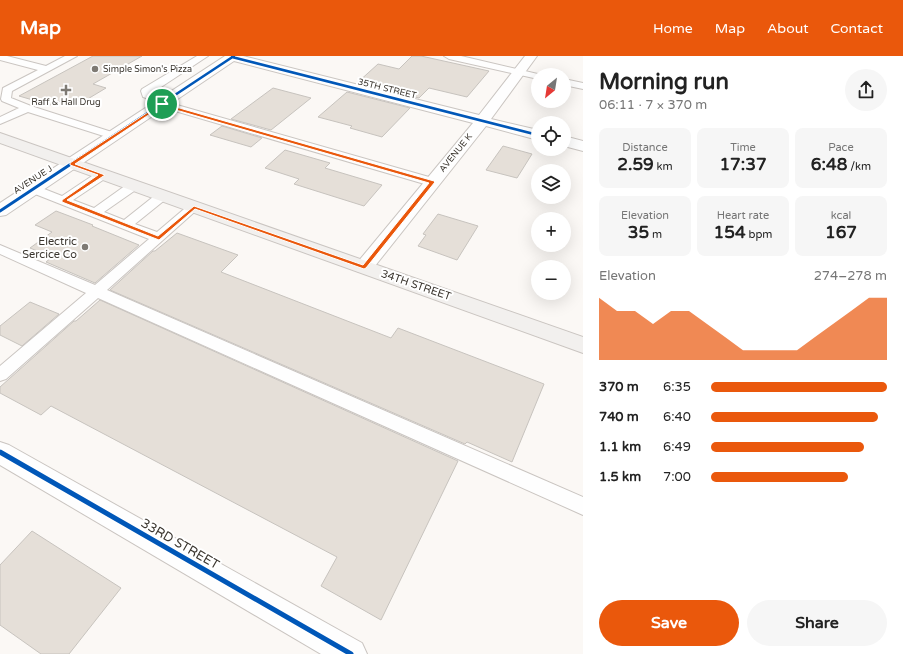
<!DOCTYPE html>
<html lang="en">
<head>
<meta charset="utf-8">
<style>
  :root { --surface:#fff; --page:#f6f6f6; --text:#222; --muted:#767676; --accent:#ea580c }
  body { margin:0; font-family:"Varela Round",sans-serif; background:var(--page); color:var(--text); height:100vh; display:flex; flex-direction:column; font-size:15px; white-space:nowrap }
  * { box-sizing:border-box; margin:0 }
  p { font-size:13px; color:var(--muted) }
  .icon { flex:none; width:22px; height:22px; fill:none; stroke:currentColor; stroke-width:2; stroke-linecap:round; stroke-linejoin:round }
  .map { position:relative; flex:1; overflow:hidden }
  .side { display:flex; flex-direction:column; background:var(--surface); width:320px }
  .side>* { flex:none }
  .needle { width:26px; rotate:210deg }
  .buttons { position:absolute; left:531px; top:12px; display:grid; gap:8px }
  .buttons a { display:grid; place-items:center; width:40px; height:40px; border-radius:50%; background:var(--surface); box-shadow:0 4px 16px #0002; font-size:20px }
  .pin { position:absolute; display:grid; place-items:center; width:34px; height:34px; color:#fff; margin:-17px; border:2px solid #fff; border-radius:50%; box-shadow:0 1px 4px #0007 }
  .round { display:grid; place-items:center; flex:none; width:42px; height:42px; border-radius:21px; background:var(--page) }
  .headline { display:flex; align-items:center; justify-content:space-between; height:68px; padding:0 16px }
  h1 { font-size:22px; font-weight:800; line-height:30px }
  .figures { display:grid; grid-template-columns:repeat(3,1fr); gap:6px; height:68px; padding:4px 16px }
  .figures div { display:grid; align-content:center; border-radius:8px; background:var(--page); text-align:center }
  .figures b { font-size:17px; font-weight:800 }
  .figures small { font-size:11px; font-weight:400 }
  .figures p { font-size:11px }
  .chart { height:112px; padding:8px 16px }
  .chart p { display:flex; justify-content:space-between }
  .chart svg { width:100%; height:72px; margin-top:4px; fill:var(--accent); opacity:.7 }
  .cta { display:flex; gap:8px; margin-top:auto; padding:8px 16px }
  .cta a { flex:1; height:46px; border-radius:24px; background:var(--accent); color:#fff; font-size:16px; font-weight:800; line-height:46px; text-align:center }
  .cta a+a { background:var(--page); color:var(--text) }
  ul { padding:0 16px; list-style:none; font-size:13px }
  li { display:grid; grid-template-columns:64px 48px 1fr; align-items:center; height:30px }
  li i { height:10px; border-radius:5px; background:var(--accent) }
  header { display:flex; align-items:center; gap:24px; box-sizing:border-box; height:56px; padding:0 20px; background:var(--accent); color:#fff }
  header strong { font-size:19px }
  nav { display:flex; gap:22px; margin-inline-start:auto; font-size:14px }
  main { display:flex; flex:1; min-height:0 }
  .map>svg:first-child { display:block }
  .building { fill:#e5dfd8; stroke:#c7c3be }
  .lines { fill:none; stroke-linecap:round; stroke-linejoin:round }
  .service-casing { stroke:#cac5c1; stroke-width:2 }
  .minor-casing { stroke:#cac5c1; stroke-width:2 }
  .secondary-casing { stroke:#cac5c1; stroke-width:2 }
  .service { fill:#fefefe; fill-rule:evenodd }
  .minor { fill:#fefefe; fill-rule:evenodd }
  .secondary { fill:#f2f0ee; fill-rule:evenodd }
  .cycleway-far2-casing { stroke:#fff; stroke-width:4 }
  .cycleway-far1-casing { stroke:#fff; stroke-width:5 }
  .cycleway-casing { stroke:#fff; stroke-width:8 }
  .cycleway-far2 { stroke:#0057b8; stroke-width:2.5 }
  .cycleway-far1 { stroke:#0057b8; stroke-width:3 }
  .cycleway { stroke:#0057b8; stroke-width:5 }
  .route { fill:#ea580c; stroke:#fff; fill-rule:evenodd }
  .poi-dot { fill:#7e7a74; stroke:#fff; stroke-width:1.5 }
  .labels { text-anchor:middle; dominant-baseline:central; stroke-width:4; stroke-linejoin:round; paint-order:stroke }
  .far-poi-label { font-size:9px; fill:#3b362f; stroke:#fff; text-anchor:start }
  .far-street-label { font-size:9px; fill:#3b362f; stroke:#fff }
  .poi-label { font-size:11px; fill:#3b362f; stroke:#fff; text-anchor:end }
  .street-label { font-size:11px; fill:#3b362f; stroke:#fff }
  .near-street-label { font-size:13px; fill:#3b362f; stroke:#fff }
</style>
</head>
<body>
<header>
<strong>Map</strong>
<nav><a>Home</a><a>Map</a><a>About</a><a>Contact</a></nav>
</header>
<main>
<div class="map">
<svg width="583" height="598" viewBox="0 0 583 598">
  <rect width="100%" height="100%" fill="#fbf8f5"/>
  <path class="building" d="M 93,0 L 142,0 L 93,28 L 106,32 L 76,50 L 58,45 L 50,49 L 19,40 Z
    M 412,0 L 421,0 L 489,15 L 467,41 L 429,32 L 419,42 L 357,27 L 378,8 L 399,13 Z
    M 273,32 L 311,42 L 271,74 L 231,63 Z
    M 347,36 L 410,52 L 382,81 L 350,72 L 352,70 L 318,61 Z
    M 222,70 L 262,82 L 251,91 L 210,79 Z
    M 503,90 L 532,98 L 517,122 L 486,114 Z
    M 285,94 L 330,107 L 325,112 L 382,129 L 364,150 L 294,128 L 299,123 L 265,112 Z
    M 56,155 L 93,169 L 92,170 L 139,189 L 95,227 L 46,206 L 52,201 L 30,192 L 52,176 L 35,169 Z
    M 438,158 L 478,170 L 457,204 L 418,190 L 426,179 L 423,178 Z
    M 177,177 L 238,199 L 221,216 L 391,282 L 398,272 L 544,328 L 512,406 L 467,386 L 465,388 L 110,234 L 153,195 L 155,195 Z
    M 100,244 L 458,405 L 381,564 L 321,530 L 337,501 L 51,350 L 41,359 L 0,337 L 0,331 L 74,265 L 76,265 Z
    M 30,246 L 59,258 L 22,290 L 0,279 L 0,270 Z
    M 32,475 L 121,532 L 69,598 L 41,598 L 0,569 L 0,509 Z"/>
  <g class="lines">
    <g class="service-casing">
      <path id="service" d="M 0,0 L 7,0 L 46,10 L 65,0 L 77,0 L 12,35 L 11,42 L 31,50 L 118,78 L 119,80 L 114,83 L 110,82 L 28,56 L 0,68 L 0,61 L 19,52 L 2,45 L 1,43 L 3,32 L 38,14 L 0,4 Z
        M 197,0 L 208,0 L 152,37 L 170,43 L 171,45 L 170,47 L 436,123 L 438,126 L 436,129 L 428,129 L 158,50 L 157,48 L 158,46 L 143,41 L 141,35 L 142,33 Z
        M 444,0 L 461,0 L 542,19 L 538,19 L 538,23 L 449,3 Z
        M 564,23 L 583,27 L 583,33 L 564,29 Z
        M 102,115 L 106,116 L 108,119 L 106,122 L 73,144 L 94,152 L 129,127 L 137,127 L 139,130 L 137,133 L 104,156 L 124,164 L 158,137 L 166,137 L 168,140 L 166,143 L 135,168 L 157,176 L 190,148 L 198,148 L 200,151 L 107,234 L 583,441 L 583,459 L 98,242 L 6,323 L 0,325 L 0,310 L 86,237 L 0,198 L 0,189 L 95,229 L 149,183 L 30,136 L 28,133 L 30,130 L 34,129 L 62,140 L 98,116 Z"/>
    </g>
    <g class="minor-casing">
      <path id="minor" d="M 225,0 L 243,0 L 479,59 L 525,0 L 537,0 L 491,63 L 538,74 L 538,84 L 486,70 L 371,215 L 364,217 L 357,215 L 354,211 L 357,207 L 473,67 L 234,5 L 6,159 L 0,160 L 0,147 Z
        M 564,80 L 583,85 L 583,95 L 564,90 Z
        M 0,386 L 9,389 L 362,587 L 367,598 L 321,598 L 0,409 Z"/>
    </g>
    <g class="secondary-casing">
      <path id="secondary" d="M 0,77 L 583,281 L 583,297 L 0,87 Z"/>
    </g>
    <use href="#service" class="service"/>
    <use href="#minor" class="minor"/>
    <use href="#secondary" class="secondary"/>
    <g class="cycleway-far2-casing">
      <path id="cycleway-far2" d="M 232,1 L 538,79
        M 78,103 L 234,0"/>
    </g>
    <g class="cycleway-far1-casing">
      <path id="cycleway-far1" d="M 0,155 L 80,102"/>
    </g>
    <g class="cycleway-casing">
      <path id="cycleway" d="M 0,396 L 351,598"/>
    </g>
    <use href="#cycleway-far2" class="cycleway-far2"/>
    <use href="#cycleway-far1" class="cycleway-far1"/>
    <use href="#cycleway" class="cycleway"/>
  </g>
  <path class="route" d="M 162,47 L 434,125 L 435,126 L 366,212 L 364,213 L 195,153 L 159,184 L 62,146 L 62,144 L 98,119 L 70,109 L 70,107 ZM 162,50 L 429,127 L 363,209 L 194,150 L 158,180 L 67,144 L 105,119 L 75,108 Z"/>
  <g class="poi-dot">
    <circle cx="95" cy="13" r="4"/>
    <path d="M64 28h4v4h4v4h-4v4h-4v-4h-4v-4h4z"/>
    <circle cx="85" cy="191" r="4"/>
  </g>
  <g class="labels">
    <g class="far-poi-label">
      <text x="103" y="13">Simple Simon's Pizza</text>
      <text x="66" y="46" text-anchor="middle">Raff &amp; Hall Drug</text>
    </g>
    <g class="far-street-label">
      <text transform="translate(387 33) rotate(14)">35TH STREET</text>
      <text transform="translate(456 97) rotate(-51)">AVENUE K</text>
      <text transform="translate(33 124) rotate(-33)">AVENUE J</text>
    </g>
    <g class="poi-label">
      <text x="77" y="185">Electric<tspan x="77" dy="13">Sercice Co</tspan></text>
    </g>
    <g class="street-label">
      <text transform="translate(416 229) rotate(19)">34TH STREET</text>
    </g>
    <g class="near-street-label">
      <text transform="translate(180 488) rotate(30)">33RD STREET</text>
    </g>
  </g>
</svg>
<div class="buttons">
<a><svg class="needle" viewBox="-14 -14 28 28"><path d="M0-13l5 13h-10z" fill="#e53935"/><path d="M0 13l5-13h-10z" fill="#767676"/></svg></a>
<a><svg class="icon" aria-label="locate" viewBox="0 0 24 24"><circle cx="12" cy="12" r="6"/><path d="M12 2v4M12 18v4M2 12h4M18 12h4"/></svg></a>
<a><svg class="icon" aria-label="layers" viewBox="0 0 24 24"><path d="M12 4l9 5-9 5-9-5zM3 14l9 5 9-5"/></svg></a>
<a>+</a>
<a>−</a>
</div>
<div class="pin" style="left:162px;top:48px;background:#1e9e55"><svg class="icon" aria-label="arrive" viewBox="0 0 24 24"><path d="M6 21V4h12l-3 4 3 4H6"/></svg></div>
</div>
<section class="side">
<div class="headline"><div><h1>Morning run</h1><p>06:11 · 7 × 370 m</p></div><a class="round"><svg class="icon" aria-label="share" viewBox="0 0 24 24"><path d="M12 15V3M7 8l5-5 5 5M5 13v7h14v-7"/></svg></a></div>
<div class="figures">
<div><p>Distance</p><b>2.59<small> km</small></b></div>
<div><p>Time</p><b>17:37</b></div>
<div><p>Pace</p><b>6:48<small> /km</small></b></div>
</div>
<div class="figures">
<div><p>Elevation</p><b>35<small> m</small></b></div>
<div><p>Heart rate</p><b>154<small> bpm</small></b></div>
<div><p>kcal</p><b>167</b></div>
</div>
<div class="chart"><p><span>Elevation</span>274–278 m</p>
<svg viewBox="0 0 160 44" preserveAspectRatio="none"><path d="M0 44V6L10 14L20 14L30 22L40 14L50 14L60 22L70 30L80 38L90 38L100 38L110 38L120 30L130 22L140 14L150 6L160 6V44z"/></svg>
</div>
<ul>
<li><b>370 m</b>6:35<i style="width:100%"></i></li>
<li><b>740 m</b>6:40<i style="width:95%"></i></li>
<li><b>1.1 km</b>6:49<i style="width:87%"></i></li>
<li><b>1.5 km</b>7:00<i style="width:78%"></i></li>
</ul>
<div class="cta"><a>Save</a><a>Share</a></div>
</section>
</main>
</body>
</html>
